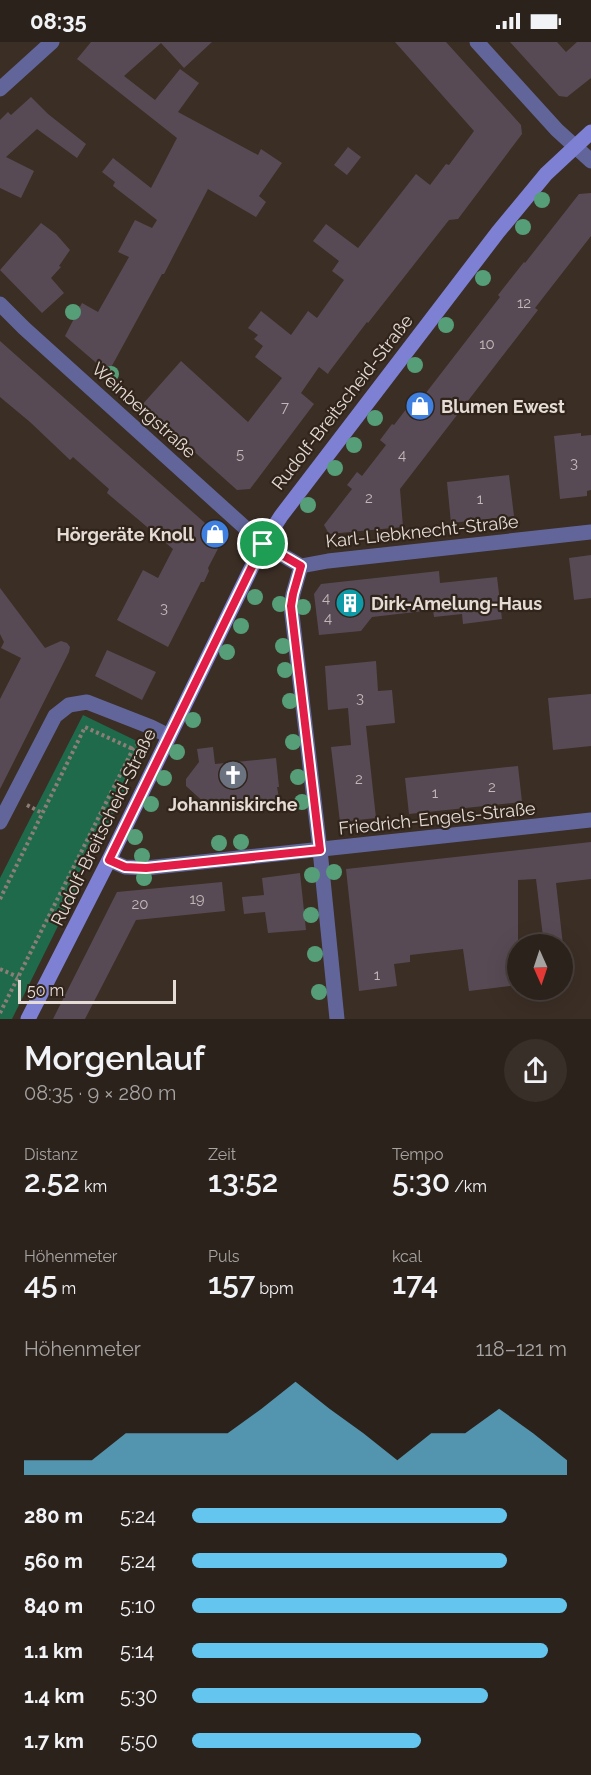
<!DOCTYPE html>
<html lang="de">
<head>
<meta charset="utf-8">
<style>
  :root { --surface:#2c221c; --page:#382f29; --text:#f1f3f6; --muted:#a6a4a3; --line:#483f3b; --accent:#64c5ee }
  body { margin:0; font-family:Raleway,sans-serif; background:var(--page); color:var(--text); height:100vh; display:flex; flex-direction:column; font-size:22px; white-space:nowrap }
  * { box-sizing:border-box; margin:0 }
  p { font-size:20px; color:var(--muted) }
  .icon { flex:none; width:33px; height:33px; fill:none; stroke:currentColor; stroke-width:2; stroke-linecap:round; stroke-linejoin:round }
  .map { position:relative; height:977px; overflow:hidden }
  .drawer { display:flex; flex-direction:column; background:var(--surface); flex:1 }
  .drawer>* { flex:none }
  .needle { width:39px; rotate:177deg }
  .fabs { position:absolute; left:507px; top:892px; display:grid; gap:12px }
  .fabs a { display:grid; place-items:center; width:66px; height:66px; border-radius:50%; background:var(--surface); box-shadow:0 6px 24px #0002,0 0 0 2px var(--line); font-size:30px }
  .scale { position:absolute; left:18px; bottom:15px; width:158px; box-sizing:border-box; padding-left:6px; border:3px solid #e5dcd6; border-top:0; font-size:16px; line-height:21px; white-space:nowrap; color:#e5dcd6; -webkit-text-stroke:4px #30241b; paint-order:stroke }
  .pin { position:absolute; display:grid; place-items:center; width:51px; height:51px; color:#fff; margin:-26px; border:3px solid #fff; border-radius:50%; box-shadow:0 2px 6px #0007 }
  .round { display:grid; place-items:center; flex:none; width:63px; height:63px; border-radius:32px; background:var(--page) }
  .head { display:flex; align-items:center; justify-content:space-between; height:102px; padding:0 24px }
  h1 { font-size:33px; font-weight:600; line-height:45px }
  .stats { display:grid; grid-template-columns:repeat(3,1fr); gap:9px; height:102px; padding:6px 24px }
  .stats div { display:grid; align-content:center }
  .stats b { font-size:30px; font-weight:600 }
  .stats small { font-size:16px; font-weight:400 }
  .stats p { font-size:16px }
  .chart { height:168px; padding:12px 24px }
  .chart p { display:flex; justify-content:space-between }
  .chart svg { width:100%; height:108px; margin-top:6px; fill:var(--accent); opacity:.7 }
  ul { padding:0 24px; list-style:none; font-size:20px }
  li { display:grid; grid-template-columns:96px 72px 1fr; align-items:center; height:45px }
  li i { height:15px; border-radius:8px; background:var(--accent) }
  .status { display:flex; justify-content:space-between; align-items:center; height:42px; padding:0 30px; background:var(--surface); direction:ltr }
  .status svg { height:16px; fill:currentColor }
  .map>svg:first-child { display:block }
  .green { fill:#1f6a4b }
  .building { fill:#584a54 }
  .lines { fill:none; stroke-linecap:round; stroke-linejoin:round }
  .path { stroke:#8a7e77; stroke-width:4; stroke-dasharray:3 3; stroke-linecap:butt }
  .street { stroke:#626599; stroke-width:15 }
  .secondary { stroke:#7e80d4; stroke-width:15 }
  .tree { fill:#559e78 }
  .route-casing { stroke:#fff; stroke-width:12 }
  .route { stroke:#e11d48; stroke-width:8 }
  .labels { text-anchor:middle; dominant-baseline:central; stroke-width:4.5; stroke-linejoin:round; paint-order:stroke }
  .number-label { font-size:15px; fill:#c2b8b6 }
  .street-label { font-size:18px; fill:#e5dcd6; stroke:#30241b }
  .poi-label { font-size:18px; font-weight:bold; fill:#e5dcd6; stroke:#30241b; text-anchor:start }
</style>
</head>
<body>
<div class="status"><b>08:35</b><svg viewBox="0 0 49 12"><path d="M0 12V9h3v3zM5 12V6h3v6zM10 12V3h3v9zM15 12V0h3v12zM26 1h20v11H26zM47 4h2v5h-2z"/></svg></div>
<div class="map">
<svg width="591" height="977" viewBox="0 0 591 977">
  <rect width="100%" height="100%" fill="#3b2e25"/>
  <path class="green" d="M 83,673 L 147,704 L 12,977 L 0,977 L 0,836 Z"/>
  <path class="building" d="M 91,0 L 212,0 L 184,26 L 161,1 L 124,34 L 155,58 L 180,27 L 199,41 L 178,70 L 258,113 L 261,107 L 282,121 L 259,154 L 266,160 L 256,175 L 208,147 L 164,232 L 162,232 L 108,331 L 65,294 L 82,261 L 98,270 L 129,215 L 118,210 L 135,178 L 152,186 L 157,178 L 113,144 L 115,140 L 102,130 L 113,116 L 151,146 L 177,96 L 77,17 Z
    M 395,0 L 446,0 L 521,83 L 522,92 L 458,177 L 449,178 L 368,281 L 367,280 L 329,330 L 328,332 L 319,325 L 301,351 L 314,362 L 250,447 L 237,448 L 142,363 L 181,319 L 248,380 L 282,336 L 255,315 L 263,304 L 254,297 L 258,293 L 248,286 L 261,269 L 291,293 L 308,269 L 317,276 L 344,238 L 332,229 L 339,219 L 313,199 L 326,182 L 358,206 L 416,132 L 430,143 L 446,122 L 449,123 L 474,89 Z
    M 510,0 L 557,0 L 566,10 L 577,0 L 591,0 L 591,36 L 567,55 L 559,54 Z
    M 31,55 L 48,72 L 86,102 L 77,116 L 37,87 L 6,115 L 34,129 L 21,156 L 0,146 L 0,78 L 8,70 L 11,73 Z
    M 348,105 L 361,115 L 347,133 L 334,123 Z
    M 591,151 L 591,194 L 535,266 L 538,268 L 400,447 L 403,485 L 329,492 L 324,483 L 352,447 L 347,443 L 357,430 L 362,434 L 386,403 L 380,398 L 392,382 L 394,383 L 417,353 L 422,356 L 500,255 L 498,253 L 524,220 L 525,221 L 579,152 Z
    M 41,181 L 56,192 L 70,208 L 59,224 L 61,225 L 51,236 L 64,251 L 42,271 L 0,228 Z
    M 0,299 L 223,497 L 208,526 L 209,529 L 204,540 L 201,540 L 168,605 L 117,578 L 143,528 L 158,536 L 173,507 L 107,451 L 109,447 L 73,415 L 70,418 L 30,380 L 0,355 Z
    M 581,391 L 581,394 L 591,393 L 591,448 L 587,449 L 587,454 L 560,457 L 554,394 Z
    M 509,433 L 514,474 L 451,481 L 447,440 Z
    M 591,513 L 591,556 L 574,558 L 569,516 Z
    M 439,529 L 440,541 L 497,535 L 502,577 L 463,582 L 462,572 L 434,575 L 433,568 L 372,575 L 361,589 L 319,593 L 314,552 L 321,542 Z
    M 0,546 L 45,606 L 61,599 L 67,601 L 70,605 L 69,610 L 0,747 L 0,657 L 21,616 L 1,606 L 4,600 L 0,592 Z
    M 107,608 L 156,630 L 142,658 L 95,634 Z
    M 376,619 L 378,649 L 392,648 L 395,681 L 366,684 L 376,776 L 340,780 L 331,705 L 351,703 L 348,666 L 328,668 L 325,624 Z
    M 591,652 L 591,704 L 553,708 L 548,656 Z
    M 213,705 L 215,722 L 276,716 L 279,745 L 277,745 L 281,767 L 265,757 L 208,764 L 186,744 L 186,737 L 199,720 L 197,707 Z
    M 518,724 L 522,760 L 409,772 L 405,736 Z
    M 591,800 L 591,837 L 556,841 L 563,903 L 544,903 L 536,837 L 518,838 L 518,943 L 469,949 L 463,907 L 410,913 L 410,920 L 394,922 L 397,944 L 359,949 L 346,827 Z
    M 300,831 L 306,888 L 268,891 L 265,870 L 244,872 L 242,855 L 264,853 L 262,836 Z
    M 222,840 L 225,869 L 136,878 L 85,977 L 53,977 L 117,850 Z"/>
  <g class="lines">
    <path class="path" d="M 27,763 L 42,771
      M 0,857 L 85,685 L 133,707
      M 0,927 L 18,935
      M 0,971 L 133,707 L 142,698"/>
    <path class="street" d="M 477,0 L 557,88 L 591,119
      M 0,47 L 52,0
      M 0,262 L 24,286 L 263,502 L 301,524 L 328,519 L 591,490
      M 301,524 L 293,552 L 291,564 L 320,808 L 337,977
      M 0,780 L 55,674 L 69,663 L 87,660 L 151,685 L 169,694
      M 109,818 L 125,825 L 146,826 L 591,778"/>
    <path class="secondary" d="M 28,977 L 109,818 L 263,502 L 281,474 L 498,190 L 546,132 L 591,90"/>
  </g>
  <g class="tree">
    <circle cx="542" cy="158" r="8"/>
    <circle cx="523" cy="185" r="8"/>
    <circle cx="483" cy="236" r="8"/>
    <circle cx="73" cy="270" r="8"/>
    <circle cx="446" cy="283" r="8"/>
    <circle cx="415" cy="323" r="8"/>
    <circle cx="111" cy="332" r="8"/>
    <circle cx="375" cy="376" r="8"/>
    <circle cx="354" cy="403" r="8"/>
    <circle cx="335" cy="426" r="8"/>
    <circle cx="308" cy="463" r="8"/>
    <circle cx="255" cy="555" r="8"/>
    <circle cx="280" cy="562" r="8"/>
    <circle cx="303" cy="565" r="8"/>
    <circle cx="241" cy="584" r="8"/>
    <circle cx="283" cy="604" r="8"/>
    <circle cx="227" cy="610" r="8"/>
    <circle cx="285" cy="628" r="8"/>
    <circle cx="290" cy="659" r="8"/>
    <circle cx="193" cy="678" r="8"/>
    <circle cx="293" cy="700" r="8"/>
    <circle cx="177" cy="710" r="8"/>
    <circle cx="298" cy="735" r="8"/>
    <circle cx="164" cy="736" r="8"/>
    <circle cx="302" cy="760" r="8"/>
    <circle cx="151" cy="762" r="8"/>
    <circle cx="135" cy="795" r="8"/>
    <circle cx="241" cy="800" r="8"/>
    <circle cx="219" cy="801" r="8"/>
    <circle cx="142" cy="814" r="8"/>
    <circle cx="334" cy="830" r="8"/>
    <circle cx="312" cy="833" r="8"/>
    <circle cx="144" cy="836" r="8"/>
    <circle cx="311" cy="873" r="8"/>
    <circle cx="315" cy="912" r="8"/>
    <circle cx="319" cy="950" r="8"/>
  </g>
  <g class="lines">
    <g class="route-casing">
      <path id="route" d="M 263,502 L 301,524 L 293,552 L 291,564 L 320,808 L 146,826 L 125,825 L 109,818 Z"/>
    </g>
    <use href="#route" class="route"/>
  </g>
  <defs>
    <g id="shop-disc" transform="scale(1.5)"><circle r="9.5" fill="#3f7fe0" stroke="#30241b"/><path d="M-5-2.5h2.3a2.7 3.5 0 0 1 5.4 0H5L5.5 6h-11ZM-1.5-2.5h3a1.5 2.3 0 0 0-3 0Z" fill="#fff"/></g>
    <g id="building-disc" transform="scale(1.5)"><circle r="9.5" fill="#0f9aa8" stroke="#30241b"/><path d="M-4-6H4V6H1V3H-1V6H-4ZM-2.5-4.3h1.7v1.8h-1.7ZM.8-4.3h1.7v1.8H.8ZM-2.5-1h1.7V.8h-1.7ZM.8-1h1.7V.8H.8Z" fill="#fff"/></g>
    <g id="church-disc" transform="scale(1.5)"><circle r="9.5" fill="#6b7280" stroke="#30241b"/><path d="M-1.2-6h2.4v3.5h3.3v2.4h-3.3V6h-2.4V-.1h-3.3v-2.4h3.3Z" fill="#fff"/></g>
  </defs>
  <g fill-rule="evenodd">
    <use href="#shop-disc" x="420" y="364"/>
    <use href="#shop-disc" x="215" y="492"/>
    <use href="#building-disc" x="350" y="561"/>
    <use href="#church-disc" x="233" y="733"/>
  </g>
  <g class="labels">
    <g class="number-label">
      <text x="524" y="261">12</text>
      <text x="487" y="302">10</text>
      <text x="285" y="365">7</text>
      <text x="240" y="412">5</text>
      <text x="402" y="413">4</text>
      <text x="574" y="421">3</text>
      <text x="369" y="456">2</text>
      <text x="480" y="457">1</text>
      <text x="326" y="556">4</text>
      <text x="164" y="566">3</text>
      <text x="328" y="576">4</text>
      <text x="360" y="656">3</text>
      <text x="359" y="737">2</text>
      <text x="492" y="745">2</text>
      <text x="435" y="751">1</text>
      <text x="197" y="857">19</text>
      <text x="140" y="862">20</text>
      <text x="377" y="933">1</text>
    </g>
    <g class="street-label">
      <text transform="translate(342 360) rotate(-52)">Rudolf-Breitscheid-Straße</text>
      <text transform="translate(144 368) rotate(42)">Weinbergstraße</text>
      <text transform="translate(422 489) rotate(-6)">Karl-Liebknecht-Straße</text>
      <text transform="translate(437 776) rotate(-6)">Friedrich-Engels-Straße</text>
      <text transform="translate(103 785) rotate(-64)">Rudolf-Breitscheid-Straße</text>
    </g>
    <g class="poi-label">
      <text x="441" y="364">Blumen Ewest</text>
      <text x="194" y="492" text-anchor="end">Hörgeräte Knoll</text>
      <text x="371" y="561">Dirk-Amelung-Haus</text>
      <text x="233" y="762" text-anchor="middle">Johanniskirche</text>
    </g>
  </g>
</svg>
<div class="fabs">
<a><svg class="needle" viewBox="-14 -14 28 28"><path d="M0-13l5 13h-10z" fill="#e53935"/><path d="M0 13l5-13h-10z" fill="#a6a4a3"/></svg></a>
</div>
<div class="scale">50 m</div>
<div class="pin" style="left:263px;top:502px;background:#1e9e55"><svg class="icon" aria-label="arrive" viewBox="0 0 24 24"><path d="M6 21V4h12l-3 4 3 4H6"/></svg></div>
</div>
<section class="drawer">
<div class="head"><div><h1>Morgenlauf</h1><p>08:35 · 9 × 280 m</p></div><a class="round"><svg class="icon" aria-label="share" viewBox="0 0 24 24"><path d="M12 15V3M7 8l5-5 5 5M5 13v7h14v-7"/></svg></a></div>
<div class="stats">
<div><p>Distanz</p><b>2.52<small> km</small></b></div>
<div><p>Zeit</p><b>13:52</b></div>
<div><p>Tempo</p><b>5:30<small> /km</small></b></div>
</div>
<div class="stats">
<div><p>Höhenmeter</p><b>45<small> m</small></b></div>
<div><p>Puls</p><b>157<small> bpm</small></b></div>
<div><p>kcal</p><b>174</b></div>
</div>
<div class="chart"><p><span>Höhenmeter</span>118–121 m</p>
<svg viewBox="0 0 160 44" preserveAspectRatio="none"><path d="M0 44V38L10 38L20 38L30 27L40 27L50 27L60 27L70 17L80 6L90 17L100 27L110 38L120 27L130 27L140 17L150 27L160 38V44z"/></svg>
</div>
<ul>
<li><b>280 m</b>5:24<i style="width:84%"></i></li>
<li><b>560 m</b>5:24<i style="width:84%"></i></li>
<li><b>840 m</b>5:10<i style="width:100%"></i></li>
<li><b>1.1 km</b>5:14<i style="width:95%"></i></li>
<li><b>1.4 km</b>5:30<i style="width:79%"></i></li>
<li><b>1.7 km</b>5:50<i style="width:61%"></i></li>
</ul>
</section>
</body>
</html>
